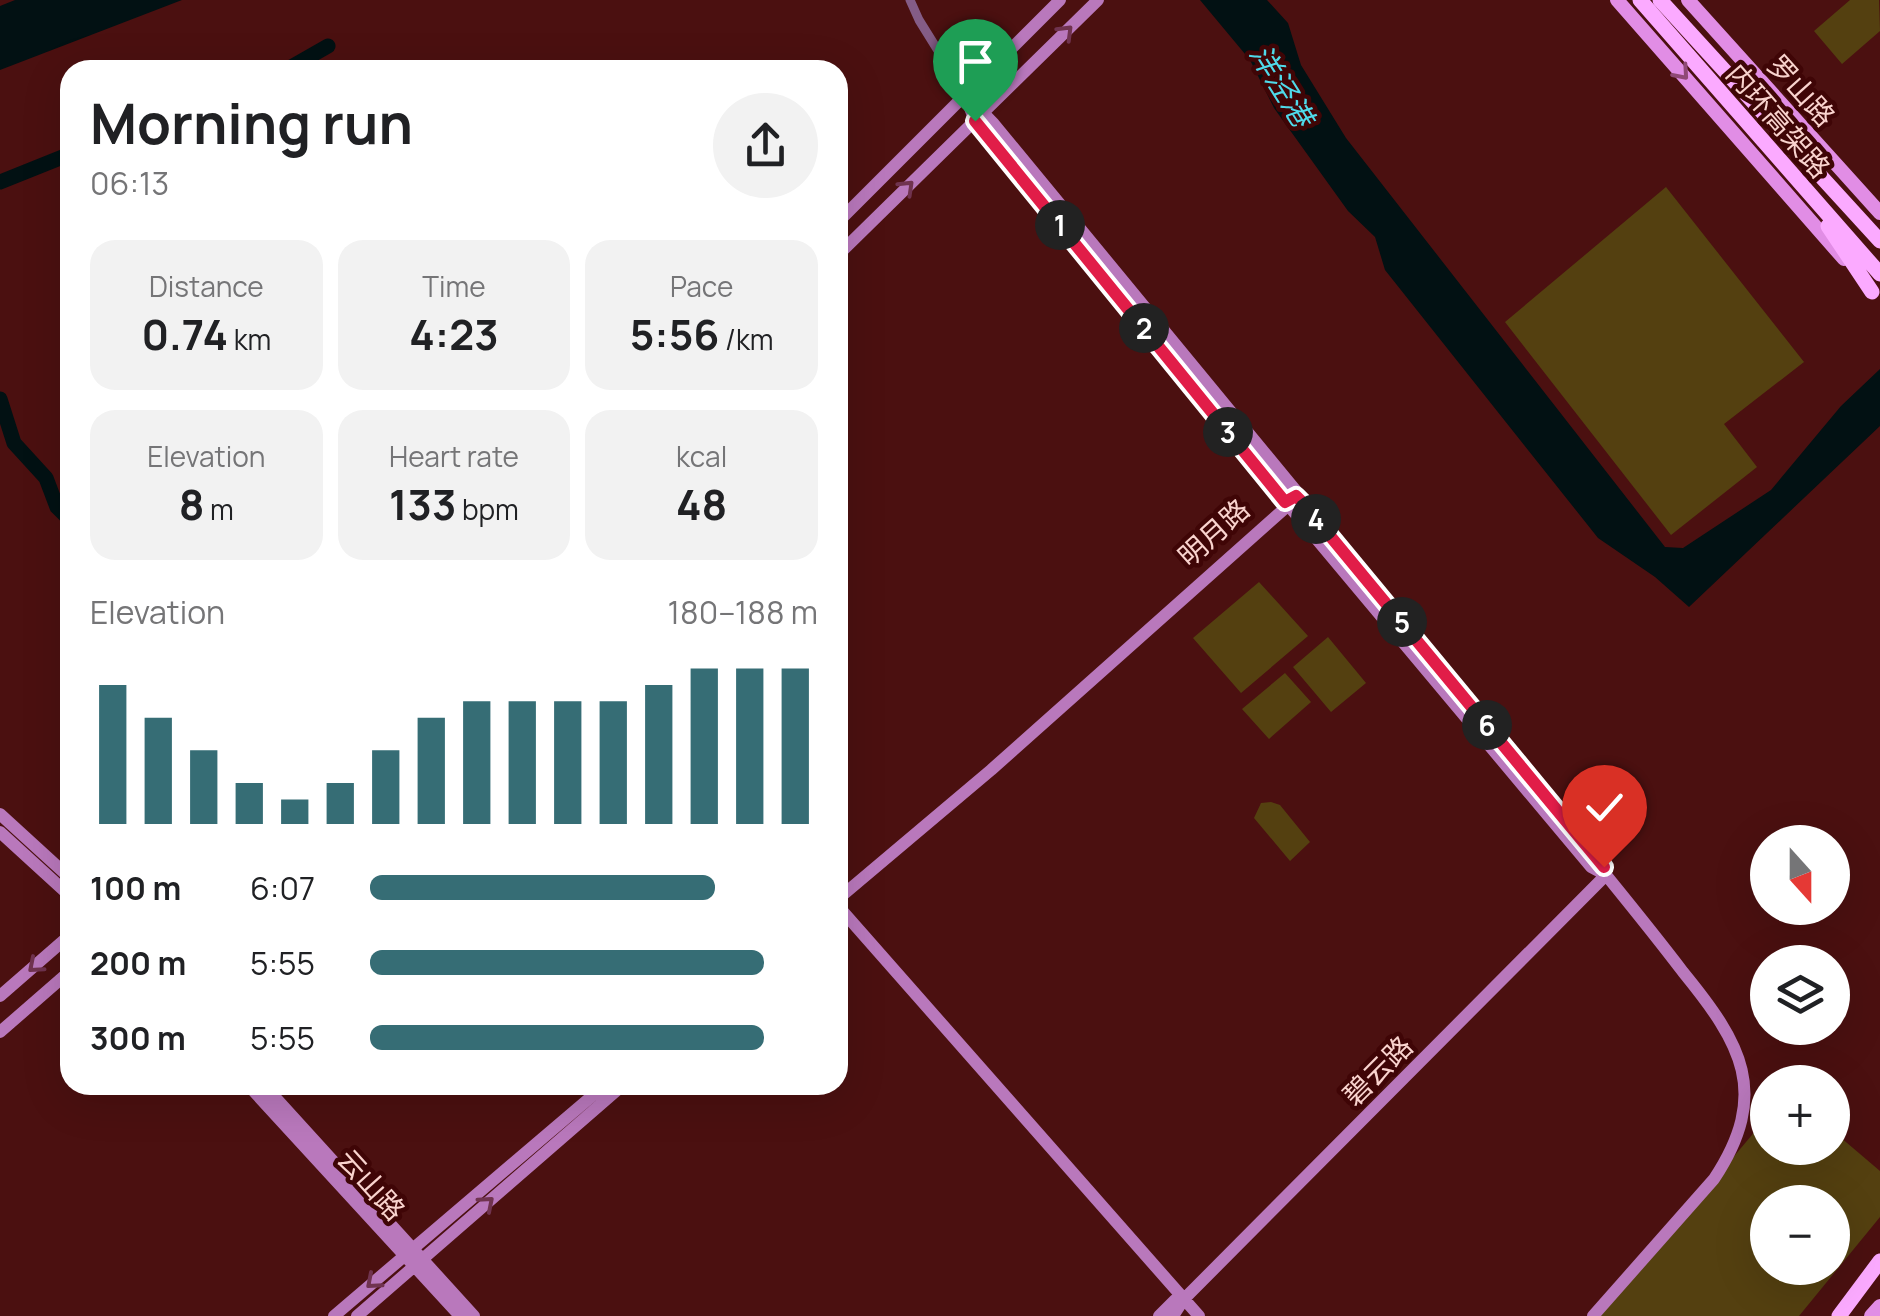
<!DOCTYPE html>
<html lang="en">
<head>
<meta charset="utf-8">
<style>
  :root { --surface:#fff; --page:#f2f2f2; --text:#202124; --muted:#757577; --accent:#366d75 }
  body { margin:0; font-family:Manrope,"Noto Sans SC",sans-serif; background:var(--page); color:var(--text); height:100vh; display:flex; flex-direction:column; font-size:38px; white-space:nowrap }
  * { box-sizing:border-box; margin:0 }
  p { font-size:32px; color:var(--muted) }
  .icon { flex:none; width:55px; height:55px; fill:none; stroke:currentColor; stroke-width:2; stroke-linecap:round; stroke-linejoin:round }
  .map { position:relative; flex:1; overflow:hidden }
  .side { position:absolute; left:60px; top:60px; width:788px; height:1035px; display:flex; flex-direction:column; background:var(--surface); border-radius:30px; box-shadow:0 10px 40px #0002 }
  .side>* { flex:none }
  .needle { width:65px; rotate:159deg }
  .buttons { position:absolute; left:1750px; top:825px; display:grid; gap:20px }
  .buttons a { display:grid; place-items:center; width:100px; height:100px; border-radius:50%; background:var(--surface); box-shadow:0 10px 40px #0002; font-size:50px }
  .pin { position:absolute; display:grid; place-items:center; width:85px; height:85px; color:#fff; margin:-102px -42px; border-radius:50% 50% 50% 0; rotate:-45deg; box-shadow:0 0 10px #0007 }
  .pin .icon { rotate:45deg }
  .km { position:absolute; width:50px; height:50px; margin:-25px; border-radius:50%; background:#222; color:#fff; font-size:28px; line-height:50px; text-align:center }
  .round { display:grid; place-items:center; flex:none; width:105px; height:105px; border-radius:52px; background:var(--page) }
  .summary { display:flex; align-items:center; justify-content:space-between; height:170px; padding:0 30px }
  h1 { font-size:55px; font-weight:700; line-height:75px }
  .metrics { display:grid; grid-template-columns:repeat(3,1fr); gap:15px; height:170px; padding:10px 30px }
  .metrics div { display:grid; align-content:center; border-radius:25px; background:var(--page); text-align:center }
  .metrics b { font-size:42px; font-weight:700 }
  .metrics small { font-size:28px; font-weight:400 }
  .metrics p { font-size:28px }
  .chart { height:280px; padding:20px 30px }
  .chart p { display:flex; justify-content:space-between }
  .chart svg { width:100%; height:180px; margin-top:10px; stroke:var(--accent); stroke-width:6 }
  ul { padding:0 30px; list-style:none; font-size:32px }
  li { display:grid; grid-template-columns:160px 120px 1fr; align-items:center; height:75px }
  li i { height:25px; border-radius:12px; background:var(--accent) }
  .map>svg:first-child { display:block }
  .green { fill:#544010; fill-rule:evenodd }
  .water { fill:#021113 }
  .lines { fill:none; stroke-linecap:round; stroke-linejoin:round }
  .river { stroke:#021113; stroke-width:15 }
  .street { stroke:#845c86; stroke-width:9 }
  .secondary { stroke:#b978bc; stroke-width:12 }
  .primary { stroke:#e18de5; stroke-width:14 }
  .highway { stroke:#fbaaff; stroke-width:15 }
  .oneway { stroke:#70334f }
  .oneway2 { stroke:#904976 }
  .route-casing { stroke:#fff; stroke-width:20 }
  .route { stroke:#e11d48; stroke-width:12 }
  .labels { text-anchor:middle; dominant-baseline:central; stroke-width:9; stroke-linejoin:round; paint-order:stroke }
  .street-label { font-size:28px; fill:#f9d3ce; stroke:#3f0506 }
  .water-label { font-size:30px; font-style:italic; fill:#4fdaea; stroke:#3f0506 }
</style>
</head>
<body>
<div class="map">
<svg width="1880" height="1316" viewBox="0 0 1880 1316">
  <rect width="100%" height="100%" fill="#4b1010"/>
  <path class="green" d="M 1850,0 L 1879,0 L 1880,31 L 1842,64 L 1814,31 Z
    M 1666,187 L 1804,362 L 1724,424 L 1757,467 L 1671,535 L 1505,322 Z
    M 1259,582 L 1308,636 L 1241,693 L 1193,638 Z
    M 1328,637 L 1366,683 L 1331,712 L 1293,667 Z
    M 1285,673 L 1311,702 L 1269,739 L 1242,709 Z
    M 1271,802 L 1280,805 L 1310,842 L 1290,861 L 1254,818 L 1261,803 Z
    M 1767,1117 L 1768,1148 L 1832,1148 L 1833,1131 L 1880,1171 L 1880,1217 L 1799,1316 L 1600,1316 ZM 1768,1202 L 1832,1202 L 1832,1268 L 1768,1268 Z"/>
  <path class="water" d="M 15,0 L 182,0 L 0,70 L 0,6 Z
    M 1200,0 L 1267,0 L 1288,23 L 1301,65 L 1346,138 L 1665,547 L 1683,548 L 1771,490 L 1841,406 L 1880,369 L 1880,426 L 1689,607 L 1655,577 L 1598,538 L 1385,270 L 1375,237 L 1348,211 L 1274,108 L 1250,60 Z"/>
  <g class="lines">
    <path class="river" d="M 286,70 L 328,46
      M 0,182 L 70,154
      M 0,399 L 14,443 L 46,478 L 57,507 L 70,520"/>
    <path class="street" d="M 910,0 L 919,20 L 965,94"/>
    <path class="secondary" d="M 965,94 L 994,124 L 1600,860 L 1606,875 C 1632,907 1658,939 1683,972 C 1741,1043 1771,1093 1714,1179 L 1593,1316
      M 967,100 L 975,121 L 1293,511 L 1591,867 L 1606,875
      M 838,222 L 1060,0
      M 838,255 L 1098,0
      M 0,814 L 70,878
      M 0,832 L 70,896
      M 838,899 L 991,770 L 1292,502
      M 838,906 L 1199,1316
      M 0,996 L 70,935
      M 0,1032 L 70,971
      M 248,1085 L 460,1316
      M 264,1085 L 474,1316
      M 334,1316 L 605,1085
      M 357,1316 L 623,1085
      M 1159,1316 L 1175,1300 L 1184,1299
      M 1173,1316 L 1184,1299 L 1606,875"/>
    <path class="primary" d="M 1617,0 L 1844,259
      M 1688,0 L 1880,213
      M 1871,1316 L 1880,1306"/>
    <path class="highway" d="M 1640,0 L 1880,274
      M 1660,0 L 1880,241
      M 1828,226 L 1872,292
      M 1839,1316 L 1880,1261"/>
  </g>
  <defs><path id="oneway-chevron" d="M-2-3.5L2.5 0L-2 3.5" fill="none" stroke-width="1.6" stroke-linecap="round" stroke-linejoin="round" transform="scale(2.5)"/></defs>
  <g class="oneway">
    <use href="#oneway-chevron" transform="translate(1066 32) rotate(-45)"/>
    <use href="#oneway-chevron" transform="translate(907 187) rotate(-44)"/>
    <use href="#oneway-chevron" transform="translate(35 966) rotate(139)"/>
    <use href="#oneway-chevron" transform="translate(487 1203) rotate(-41)"/>
    <use href="#oneway-chevron" transform="translate(373 1282) rotate(139)"/>
  </g>
  <use class="oneway2" href="#oneway-chevron" transform="translate(1682 73) rotate(49)"/>
  <g class="lines">
    <g class="route-casing">
      <path id="route" d="M 975,121 L 1285,502 L 1296,496 L 1302,502 L 1604,867"/>
    </g>
    <use href="#route" class="route"/>
  </g>
  <g class="labels">
    <g class="street-label">
      <text transform="translate(1802 90) rotate(48)">罗山路</text>
      <text transform="translate(1779 120) rotate(49)">内环高架路</text>
      <text transform="translate(1213 532) rotate(-42)">明月路</text>
      <text transform="translate(1377 1070) rotate(-45)">碧云路</text>
      <text transform="translate(372 1184) rotate(48)">云山路</text>
    </g>
    <g class="water-label">
      <text transform="translate(1282 85) rotate(58)">洋泾港</text>
    </g>
  </g>
</svg>
<div class="buttons">
<a><svg class="needle" viewBox="-14 -14 28 28"><path d="M0-13l5 13h-10z" fill="#e53935"/><path d="M0 13l5-13h-10z" fill="#757577"/></svg></a>
<a><svg class="icon" aria-label="layers" viewBox="0 0 24 24"><path d="M12 4l9 5-9 5-9-5zM3 14l9 5 9-5"/></svg></a>
<a>+</a>
<a>−</a>
</div>
<div class="pin" style="left:975px;top:121px;background:#1e9e55"><svg class="icon" aria-label="arrive" viewBox="0 0 24 24"><path d="M6 21V4h12l-3 4 3 4H6"/></svg></div>
<div class="pin" style="left:1604px;top:867px;background:#d93025"><svg class="icon" aria-label="check" viewBox="0 0 24 24"><path d="M5 12l5 5 9-10"/></svg></div>
<b class="km" style="left:1060px;top:225px">1</b>
<b class="km" style="left:1144px;top:328px">2</b>
<b class="km" style="left:1228px;top:432px">3</b>
<b class="km" style="left:1316px;top:519px">4</b>
<b class="km" style="left:1402px;top:622px">5</b>
<b class="km" style="left:1487px;top:725px">6</b>
<section class="side">
<div class="summary"><div><h1>Morning run</h1><p>06:13</p></div><a class="round"><svg class="icon" aria-label="share" viewBox="0 0 24 24"><path d="M12 15V3M7 8l5-5 5 5M5 13v7h14v-7"/></svg></a></div>
<div class="metrics">
<div><p>Distance</p><b>0.74<small> km</small></b></div>
<div><p>Time</p><b>4:23</b></div>
<div><p>Pace</p><b>5:56<small> /km</small></b></div>
</div>
<div class="metrics">
<div><p>Elevation</p><b>8<small> m</small></b></div>
<div><p>Heart rate</p><b>133<small> bpm</small></b></div>
<div><p>kcal</p><b>48</b></div>
</div>
<div class="chart"><p><span>Elevation</span>180–188 m</p>
<svg viewBox="0 0 160 44" preserveAspectRatio="none"><path d="M5 44V10M15 44V18M25 44V26M35 44V34M45 44V38M55 44V34M65 44V26M75 44V18M85 44V14M95 44V14M105 44V14M115 44V14M125 44V10M135 44V6M145 44V6M155 44V6"/></svg>
</div>
<ul>
<li><b>100 m</b>6:07<i style="width:77%"></i></li>
<li><b>200 m</b>5:55<i style="width:88%"></i></li>
<li><b>300 m</b>5:55<i style="width:88%"></i></li>
</ul>
</section>
</div>
</body>
</html>
